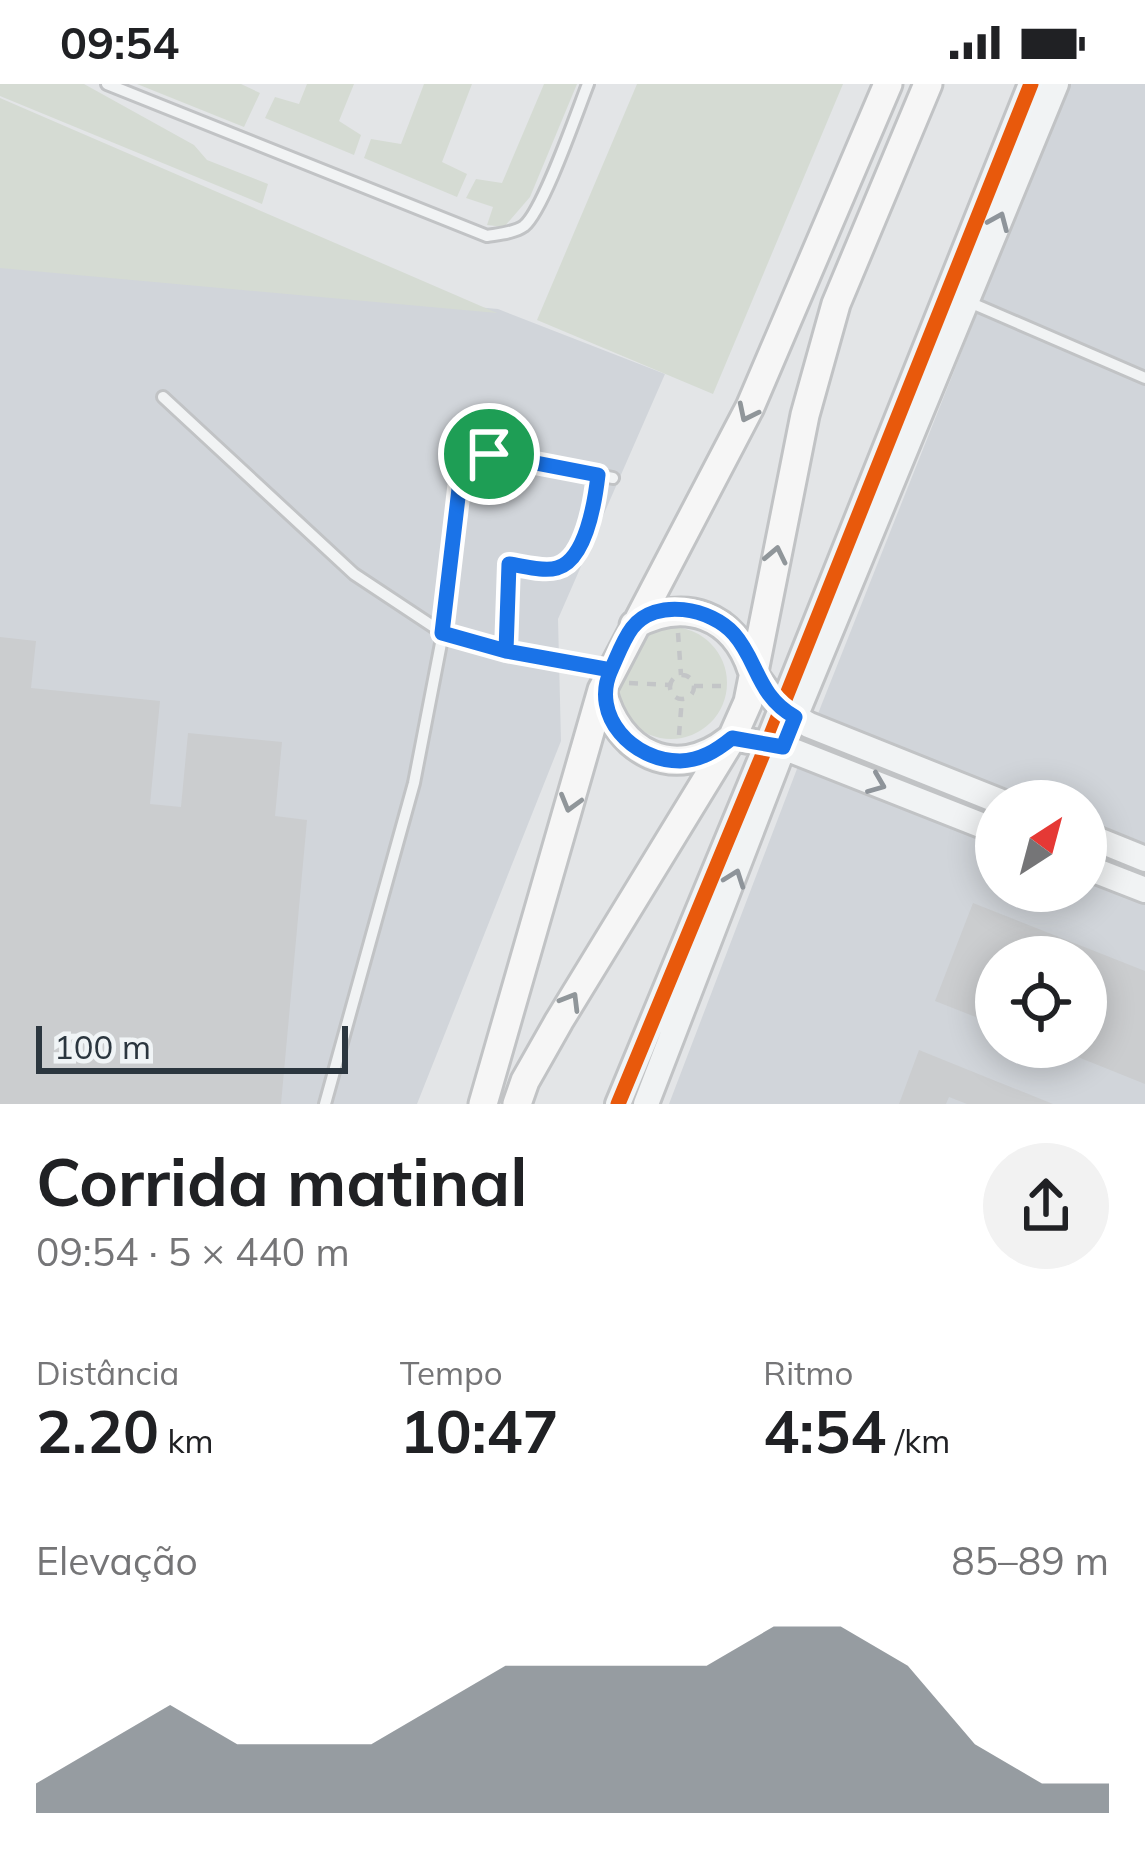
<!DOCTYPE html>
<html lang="pt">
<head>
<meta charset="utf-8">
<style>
  :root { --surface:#fff; --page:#f2f2f2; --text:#202124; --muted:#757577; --accent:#6b737a }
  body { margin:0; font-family:Mulish,sans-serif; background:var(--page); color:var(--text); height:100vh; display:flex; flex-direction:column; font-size:45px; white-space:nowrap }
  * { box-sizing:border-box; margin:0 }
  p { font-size:39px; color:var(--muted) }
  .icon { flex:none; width:66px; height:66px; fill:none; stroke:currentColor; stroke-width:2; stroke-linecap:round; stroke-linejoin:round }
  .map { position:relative; height:1020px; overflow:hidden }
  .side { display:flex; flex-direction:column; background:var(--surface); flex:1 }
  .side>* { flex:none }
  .needle { width:78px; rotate:36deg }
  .tools { position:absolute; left:975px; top:696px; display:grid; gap:24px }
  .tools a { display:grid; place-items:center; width:132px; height:132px; border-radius:50%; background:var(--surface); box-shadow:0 6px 30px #0003; font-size:60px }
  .scale { position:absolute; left:36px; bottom:30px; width:312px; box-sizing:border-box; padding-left:12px; border:6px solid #2b363f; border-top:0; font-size:33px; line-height:42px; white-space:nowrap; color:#2b363f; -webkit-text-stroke:9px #f0f4f6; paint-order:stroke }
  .pin { position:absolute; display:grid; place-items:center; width:102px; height:102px; color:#fff; margin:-51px; border:6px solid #fff; border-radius:50%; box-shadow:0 3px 12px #0007 }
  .round { display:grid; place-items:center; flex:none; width:126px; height:126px; border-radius:63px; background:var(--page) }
  .head { display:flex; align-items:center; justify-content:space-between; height:204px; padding:0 36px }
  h1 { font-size:66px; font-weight:700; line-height:90px }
  .figures { display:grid; grid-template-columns:repeat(3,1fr); gap:18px; height:204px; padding:12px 36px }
  .figures div { display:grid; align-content:center }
  .figures b { font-size:60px; font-weight:700 }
  .figures small { font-size:33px; font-weight:400 }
  .figures p { font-size:33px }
  .chart { height:336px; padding:24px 36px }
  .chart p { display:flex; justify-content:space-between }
  .chart svg { width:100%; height:216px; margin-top:12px; fill:var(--accent); opacity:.7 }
  .status { display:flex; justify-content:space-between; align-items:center; height:84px; padding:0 60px; background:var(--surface); direction:ltr }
  .status svg { height:33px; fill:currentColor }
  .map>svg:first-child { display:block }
  .built { fill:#d1d5da; fill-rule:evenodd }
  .green { fill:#d5dbd3 }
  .building { fill:#cbcdcf }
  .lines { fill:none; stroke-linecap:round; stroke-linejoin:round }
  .service-casing { stroke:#c1c3c5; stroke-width:16 }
  .tertiary-casing { stroke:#c1c3c5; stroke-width:30 }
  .secondary-casing { stroke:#c1c3c5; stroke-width:33 }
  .path { stroke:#c3c5c7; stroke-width:4.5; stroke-dasharray:9 9; stroke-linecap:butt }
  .service { stroke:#f1f3f4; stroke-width:10 }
  .tertiary { stroke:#f1f3f4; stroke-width:24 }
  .secondary { stroke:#f6f6f6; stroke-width:27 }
  .cycleway-casing { stroke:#f0f4f6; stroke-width:22 }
  .cycleway { stroke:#e8590c; stroke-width:15 }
  .oneway { stroke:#8e949a }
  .oneway2 { stroke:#90969a }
  .route-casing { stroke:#fff; stroke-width:24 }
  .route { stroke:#1a73e8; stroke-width:15 }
</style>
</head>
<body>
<div class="status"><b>09:54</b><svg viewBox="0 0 49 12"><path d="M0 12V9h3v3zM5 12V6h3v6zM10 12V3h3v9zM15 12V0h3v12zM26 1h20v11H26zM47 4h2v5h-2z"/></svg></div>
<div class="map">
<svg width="1145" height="1020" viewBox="0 0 1145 1020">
  <rect width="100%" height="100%" fill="#e3e5e7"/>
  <path class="built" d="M 1068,0 L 1145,0 L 1145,1020 L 669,1020 L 821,622 ZM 996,717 L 1086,717 L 1086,807 L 996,807 ZM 996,873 L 1086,873 L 1086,963 L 996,963 Z
    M 0,179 L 498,225 L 665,290 L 558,535 L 561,657 L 417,1020 L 0,1020 Z"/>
  <path class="green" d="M 0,0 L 84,0 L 194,61 L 207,76 L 268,100 L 262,120 L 0,12 Z
    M 137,0 L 241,0 L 260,9 L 244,43 Z
    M 307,0 L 354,0 L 339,37 L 361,51 L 354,71 L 265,34 L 275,13 L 299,20 Z
    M 424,0 L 472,0 L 442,78 L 467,90 L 457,113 L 364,74 L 371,55 L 401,60 Z
    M 544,0 L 577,0 L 530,113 L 504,143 L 487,141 L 493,123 L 466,114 L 476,95 L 502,99 Z
    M 637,0 L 843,0 L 713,310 L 537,236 Z
    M 0,14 L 497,229 L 0,184 Z
    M615 599a56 56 0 1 1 112 0a56 56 0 1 1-112 0Z"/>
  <path class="building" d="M 0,553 L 36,557 L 31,604 L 160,617 L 150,720 L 181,723 L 188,649 L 282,658 L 275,732 L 307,736 L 281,1020 L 0,1020 Z
    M 973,819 L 1145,887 L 1145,1000 L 1053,963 L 1086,963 L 1086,873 L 996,873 L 996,941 L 935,917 Z
    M 919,966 L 1053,1020 L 967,1020 L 949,1013 L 946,1020 L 899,1020 Z"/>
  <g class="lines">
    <g class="service-casing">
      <path id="service" d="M 107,0 L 487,152 C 499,150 514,149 524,142 C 543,127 577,28 588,0
        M 969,218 L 1145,294
        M 163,313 L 354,490 L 443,549 L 506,567 L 609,586
        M 506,567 L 509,480 C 524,482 543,488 557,484 C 586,476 595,417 598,391
        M 325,1020 L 414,699 L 443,549 L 462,388 L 472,372 L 489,370 L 613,394"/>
    </g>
    <g class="tertiary-casing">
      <path id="tertiary" d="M 752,586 L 781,625 L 809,641 L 999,717
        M 732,654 L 783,663 L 996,747
        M 1086,751 L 1145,775
        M 1086,783 L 1145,806
        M 618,1020 L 768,658 L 1031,0
        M 646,1020 L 795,633 L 1056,0"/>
    </g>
    <g class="secondary-casing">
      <path id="secondary" d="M 634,541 C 685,513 734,531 752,586
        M 602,606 C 617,669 675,699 729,656
        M 483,1020 L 602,606 L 750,323 L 888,0
        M 517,1020 L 525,997 L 559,937 L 732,654 L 748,618 L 805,331 L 836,220 L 928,0"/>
    </g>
    <path class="path" d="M 678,549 L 681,591
      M670 603a12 12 0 1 1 24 0a12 12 0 1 1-24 0Z
      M 629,599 L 670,601
      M 694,602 L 730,602
      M 679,651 L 682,614"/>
    <use href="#service" class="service"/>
    <use href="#tertiary" class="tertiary"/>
    <use href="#secondary" class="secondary"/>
    <g class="cycleway-casing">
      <path id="cycleway" d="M 618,1020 L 768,658 L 1031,0"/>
    </g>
    <use href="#cycleway" class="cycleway"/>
  </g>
  <defs><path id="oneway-chevron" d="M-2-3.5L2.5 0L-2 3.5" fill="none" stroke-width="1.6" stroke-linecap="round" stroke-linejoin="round" transform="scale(3)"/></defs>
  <g class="oneway">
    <use href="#oneway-chevron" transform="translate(999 137) rotate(-67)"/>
    <use href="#oneway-chevron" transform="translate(877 700) rotate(22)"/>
    <use href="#oneway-chevron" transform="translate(735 794) rotate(-70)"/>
  </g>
  <g class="oneway2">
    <use href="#oneway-chevron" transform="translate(747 329) rotate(116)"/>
    <use href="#oneway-chevron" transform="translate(776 471) rotate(-78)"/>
    <use href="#oneway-chevron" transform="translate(570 719) rotate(106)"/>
    <use href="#oneway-chevron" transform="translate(571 917) rotate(-59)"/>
  </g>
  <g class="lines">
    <g class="route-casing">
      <path id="route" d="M 489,370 L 472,372 L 461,388 L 442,549 L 506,567 L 611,586 C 590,632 633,677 680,677 C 701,676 716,667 732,654 L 783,663 L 795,633 C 757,612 758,577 734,550 C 711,524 656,513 632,544 C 623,556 617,573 611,586 L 506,567 L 509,480 C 524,482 543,488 557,484 C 586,476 595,417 598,391 L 489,370"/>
    </g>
    <use href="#route" class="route"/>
  </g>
</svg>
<div class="tools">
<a><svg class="needle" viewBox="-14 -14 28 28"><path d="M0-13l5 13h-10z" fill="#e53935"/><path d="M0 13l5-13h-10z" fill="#757577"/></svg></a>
<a><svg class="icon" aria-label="locate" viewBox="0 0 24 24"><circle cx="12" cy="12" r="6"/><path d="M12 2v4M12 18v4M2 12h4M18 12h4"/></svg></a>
</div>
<div class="scale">100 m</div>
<div class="pin" style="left:489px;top:370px;background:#1e9e55"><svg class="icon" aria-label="arrive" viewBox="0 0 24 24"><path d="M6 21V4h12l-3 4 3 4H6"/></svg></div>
</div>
<section class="side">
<div class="head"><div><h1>Corrida matinal</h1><p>09:54 · 5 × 440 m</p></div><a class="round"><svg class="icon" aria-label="share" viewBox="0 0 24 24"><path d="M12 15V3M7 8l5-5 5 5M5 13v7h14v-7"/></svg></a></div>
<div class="figures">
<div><p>Distância</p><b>2.20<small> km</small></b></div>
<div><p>Tempo</p><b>10:47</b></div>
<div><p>Ritmo</p><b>4:54<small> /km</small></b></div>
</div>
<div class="chart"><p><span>Elevação</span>85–89 m</p>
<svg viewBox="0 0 160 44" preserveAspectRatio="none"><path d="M0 44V38L10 30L20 22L30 30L40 30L50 30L60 22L70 14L80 14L90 14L100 14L110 6L120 6L130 14L140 30L150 38L160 38V44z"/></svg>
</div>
</section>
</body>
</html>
